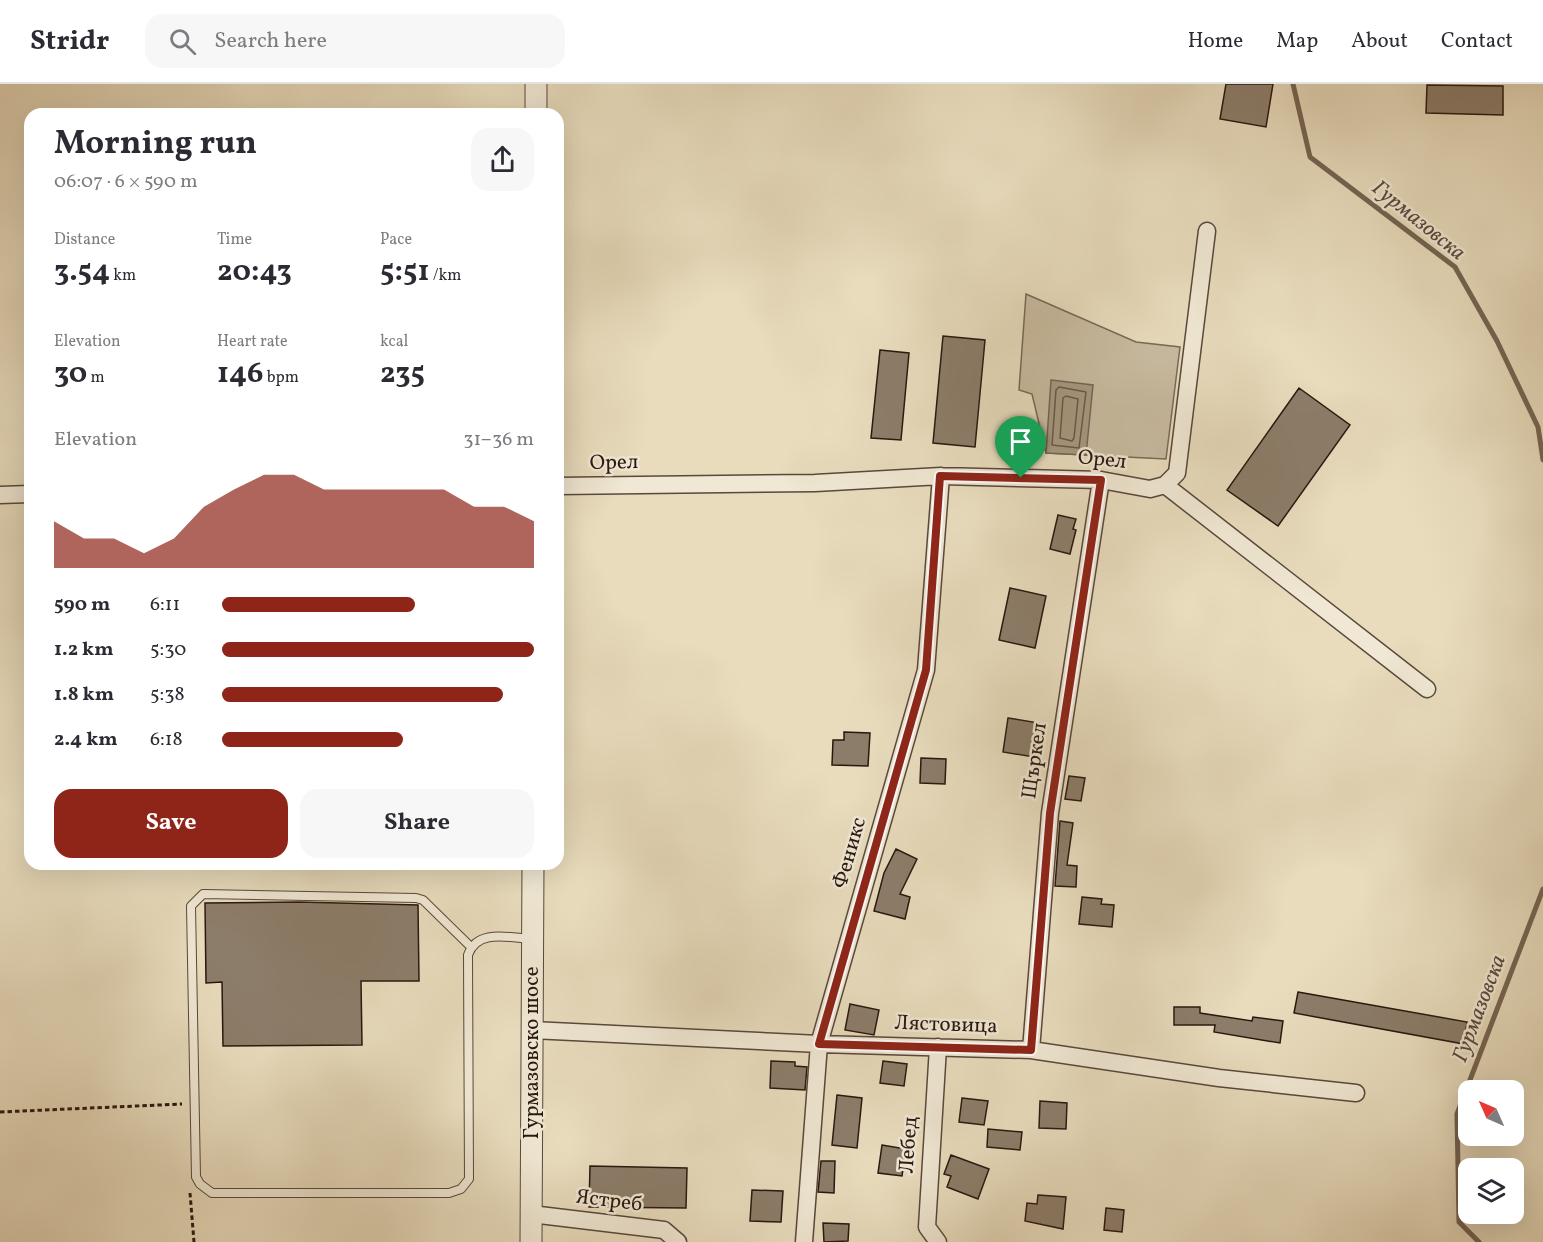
<!DOCTYPE html>
<html lang="en">
<head>
<meta charset="utf-8">
<style>
  :root { --surface:#fff; --page:#f7f7f7; --text:#2b2b33; --muted:#7c7c81; --line:#e1e1e2; --accent:#8f2418 }
  body { margin:0; font-family:Vollkorn,serif; background:var(--page); color:var(--text); height:100vh; display:flex; flex-direction:column; font-size:22px; white-space:nowrap }
  * { box-sizing:border-box; margin:0 }
  p { font-size:20px; color:var(--muted) }
  .icon { flex:none; width:33px; height:33px; fill:none; stroke:currentColor; stroke-width:2; stroke-linecap:round; stroke-linejoin:round }
  .map { position:relative; flex:1; overflow:hidden }
  .drawer { position:absolute; left:24px; top:24px; width:540px; height:762px; display:flex; flex-direction:column; background:var(--surface); border-radius:18px; box-shadow:0 6px 24px #0002 }
  .drawer>* { flex:none }
  .needle { width:39px; rotate:315deg }
  .tools { position:absolute; left:1458px; top:996px; display:grid; gap:12px }
  .tools a { display:grid; place-items:center; width:66px; height:66px; border-radius:12px; background:var(--surface); box-shadow:0 6px 24px #0002; font-size:30px }
  .pin { position:absolute; display:grid; place-items:center; width:51px; height:51px; color:#fff; margin:-62px -26px; border-radius:50% 50% 50% 0; rotate:-45deg; box-shadow:0 0 6px #0007 }
  .pin .icon { rotate:45deg }
  .round { display:grid; place-items:center; flex:none; width:63px; height:63px; border-radius:18px; background:var(--page) }
  .overview { display:flex; align-items:center; justify-content:space-between; height:102px; padding:0 30px }
  h1 { font-size:33px; font-weight:700; line-height:45px }
  .figures { display:grid; grid-template-columns:repeat(3,1fr); gap:9px; height:102px; padding:6px 30px }
  .figures div { display:grid; align-content:center }
  .figures b { font-size:30px; font-weight:700 }
  .figures small { font-size:16px; font-weight:400 }
  .figures p { font-size:16px }
  .chart { height:168px; padding:12px 30px }
  .chart p { display:flex; justify-content:space-between }
  .chart svg { width:100%; height:108px; margin-top:6px; fill:var(--accent); opacity:.7 }
  .cta { display:flex; gap:12px; margin-top:auto; padding:12px 30px }
  .cta a { flex:1; height:69px; border-radius:18px; background:var(--accent); color:#fff; font-size:24px; font-weight:700; line-height:69px; text-align:center }
  .cta a+a { background:var(--page); color:var(--text) }
  ul { padding:0 30px; list-style:none; font-size:20px }
  li { display:grid; grid-template-columns:96px 72px 1fr; align-items:center; height:45px }
  li i { height:15px; border-radius:8px; background:var(--accent) }
  header { display:flex; align-items:center; gap:36px; box-sizing:border-box; height:84px; padding:0 30px; background:var(--surface); border-bottom:2px solid var(--line) }
  header strong { font-size:28px }
  nav { display:flex; gap:33px; margin-inline-start:auto; font-size:21px }
  .search { width:420px; height:54px; background:var(--page); display:flex; align-items:center; gap:15px; box-sizing:border-box; padding:0 21px; border-radius:18px; color:var(--muted); font-size:22px }
  .map>svg:first-child { display:block }
  .green { fill:#c8bba0; stroke:#786958; stroke-width:1.5 }
  .water { fill:#a79982; stroke:#756554; stroke-width:1.5 }
  .lines { fill:none; stroke-linecap:round; stroke-linejoin:round }
  .shore { stroke:#685849; stroke-width:1.5 }
  .stream { stroke:#756554; stroke-width:5 }
  .building { fill:#8c7d6a; stroke:#291710; stroke-width:1.5 }
  .service-casing { stroke:#59483b; stroke-width:10 }
  .minor-casing { stroke:#59483b; stroke-width:19 }
  .tertiary-casing { stroke:#59483b; stroke-width:23 }
  .path { stroke:#291710; stroke-width:3; stroke-dasharray:4.5 3; stroke-linecap:butt }
  .service { stroke:#f0e8d4; stroke-width:8 }
  .minor { stroke:#f0e8d4; stroke-width:16 }
  .tertiary { stroke:#f0e8d4; stroke-width:21 }
  .route-casing { stroke:#fff; stroke-width:12 }
  .route { stroke:#8f2418; stroke-width:8 }
  .labels { text-anchor:middle; dominant-baseline:central; stroke-width:5; stroke-linejoin:round; paint-order:stroke }
  .street-label { font-size:21px; fill:#291710; stroke:#f0e8d4 }
  .water-label { font-size:22px; font-style:italic; fill:#5b4b3e; stroke:#f0e8d4 }
</style>
</head>
<body>
<header>
<strong>Stridr</strong>
<div class="search"><svg class="icon" aria-label="search" viewBox="0 0 24 24"><circle cx="10" cy="10" r="6"/><path d="M15 15l6 6"/></svg>Search here</div>
<nav><a>Home</a><a>Map</a><a>About</a><a>Contact</a></nav>
</header>
<div class="map">
<svg width="1543" height="1158" viewBox="0 0 1543 1158">
  <rect width="100%" height="100%" fill="#e8dcbd"/>
  <filter id="stains"><feTurbulence type="fractalNoise" baseFrequency=".00333" numOctaves="4"/><feColorMatrix values="0 0 0 0 .2 0 0 0 0 .09 0 0 0 0 .02 0 0 0 .5 -.17"/></filter>
  <radialGradient id="worn" r=".72"><stop offset=".6" stop-color="#630" stop-opacity="0"/><stop offset="1" stop-color="#630" stop-opacity=".3"/></radialGradient>
  <path class="green" d="M 1026,210 L 1136,258 L 1180,263 L 1166,375 L 1046,369 L 1032,310 L 1019,306 Z"/>
  <path class="water" d="M 1051,296 L 1093,301 L 1086,371 L 1046,369 Z"/>
  <g class="lines">
    <path class="shore" d="M 1059,303 L 1086,308 L 1079,364 L 1052,361 L 1056,306 Z
      M 1066,312 L 1078,315 L 1074,354 L 1072,357 L 1060,354 L 1063,314 Z"/>
    <path class="stream" d="M 1293,0 L 1310,73 L 1455,183 L 1497,257 L 1538,343 L 1543,376
      M 1479,1158 L 1459,1138 L 1457,1030 L 1543,805"/>
  </g>
  <path class="building" d="M 1226,0 L 1273,0 L 1266,43 L 1220,35 Z
    M 1427,1 L 1503,2 L 1503,31 L 1426,29 Z
    M 943,252 L 985,256 L 975,363 L 933,359 Z
    M 880,266 L 909,269 L 901,356 L 871,354 Z
    M 1299,304 L 1350,341 L 1278,442 L 1227,406 Z
    M 1058,431 L 1076,435 L 1073,445 L 1076,446 L 1070,470 L 1050,465 Z
    M 1010,504 L 1046,512 L 1035,564 L 999,556 Z
    M 1008,634 L 1039,639 L 1034,673 L 1003,668 Z
    M 844,648 L 870,649 L 868,682 L 832,681 L 833,656 L 844,656 Z
    M 921,674 L 946,675 L 945,700 L 920,699 Z
    M 1069,692 L 1085,694 L 1081,717 L 1065,715 Z
    M 1060,737 L 1073,739 L 1067,781 L 1077,782 L 1076,803 L 1055,802 Z
    M 896,765 L 917,775 L 900,810 L 910,813 L 905,835 L 874,827 L 884,789 Z
    M 1082,813 L 1102,815 L 1101,820 L 1114,821 L 1112,843 L 1079,840 Z
    M 299,818 L 418,821 L 419,897 L 361,897 L 362,961 L 223,962 L 222,898 L 206,899 L 205,819 Z
    M 1298,908 L 1467,938 L 1464,960 L 1294,929 Z
    M 850,920 L 879,926 L 874,951 L 845,946 Z
    M 1174,923 L 1200,923 L 1200,929 L 1252,937 L 1253,933 L 1283,937 L 1280,959 L 1214,948 L 1215,941 L 1174,941 Z
    M 771,977 L 795,978 L 795,982 L 807,983 L 805,1006 L 770,1004 Z
    M 883,977 L 907,980 L 904,1002 L 880,999 Z
    M 837,1011 L 862,1014 L 857,1064 L 832,1061 Z
    M 962,1014 L 988,1017 L 984,1041 L 959,1038 Z
    M 1040,1017 L 1067,1019 L 1066,1045 L 1039,1044 Z
    M 988,1045 L 1022,1048 L 1020,1066 L 987,1063 Z
    M 882,1061 L 906,1065 L 902,1092 L 878,1089 Z
    M 951,1071 L 989,1085 L 978,1115 L 947,1103 L 951,1092 L 944,1090 Z
    M 821,1077 L 835,1077 L 834,1109 L 818,1108 Z
    M 590,1082 L 687,1084 L 686,1124 L 589,1123 Z
    M 752,1106 L 783,1107 L 781,1138 L 750,1137 Z
    M 1038,1111 L 1066,1113 L 1063,1145 L 1025,1137 L 1027,1119 L 1037,1120 Z
    M 1106,1124 L 1124,1126 L 1122,1148 L 1104,1146 Z
    M 823,1139 L 849,1140 L 848,1157 L 824,1158 Z"/>
  <g class="lines">
    <g class="service-casing">
      <path id="service" d="M 471,863 L 423,816 L 416,814 L 203,810 L 191,822 L 196,1093 L 200,1100 L 212,1109 L 449,1109 L 461,1105 L 469,1095 L 468,871 C 477,844 510,854 532,855"/>
    </g>
    <g class="minor-casing">
      <path id="minor" d="M 1165,401 L 1177,389 L 1207,147
        M 558,402 L 815,399 L 941,392 L 1101,396 L 1150,405 L 1165,401 L 1427,605
        M 0,411 L 30,410
        M 532,946 L 819,960 L 1031,966 L 1219,994 L 1356,1009
        M 1031,966 L 1050,729 L 1101,396
        M 531,1130 L 664,1146 L 678,1158
        M 804,1158 L 819,960 L 926,586 L 941,392
        M 938,1158 L 927,1143 L 938,963"/>
    </g>
    <g class="tertiary-casing">
      <path id="tertiary" d="M 536,30 L 536,0
        M 531,1158 L 533,780"/>
    </g>
    <path class="path" d="M 0,1028 L 182,1020
      M 190,1109 L 194,1158"/>
    <use href="#service" class="service"/>
    <use href="#minor" class="minor"/>
    <use href="#tertiary" class="tertiary"/>
  </g>
  <g class="lines">
    <g class="route-casing">
      <path id="route" d="M 940,392 L 1101,396 L 1050,729 L 1031,966 L 819,960 L 926,586 Z"/>
    </g>
    <use href="#route" class="route"/>
  </g>
  <g class="labels">
    <g class="street-label">
      <text transform="translate(1102 376) rotate(6)">Орел</text>
      <text transform="translate(614 379) rotate(-1)">Орел</text>
      <text transform="translate(1035 677) rotate(-82)">Щъркел</text>
      <text transform="translate(850 769) rotate(-74)">Феникс</text>
      <text transform="translate(946 941) rotate(2)">Лястовица</text>
      <text transform="translate(532 969) rotate(-90)">Гурмазовско шосе</text>
      <text transform="translate(909 1061) rotate(-86)">Лебед</text>
      <text transform="translate(609 1117) rotate(7)">Ястреб</text>
    </g>
    <g class="water-label">
      <text transform="translate(1418 137) rotate(39)">Гурмазовска</text>
      <text transform="translate(1480 925) rotate(-69)">Гурмазовска</text>
    </g>
  </g>
  <rect width="100%" height="100%" filter="url(#stains)"/>
  <rect width="100%" height="100%" fill="url(#worn)"/>
</svg>
<div class="tools">
<a><svg class="needle" viewBox="-14 -14 28 28"><path d="M0-13l5 13h-10z" fill="#e53935"/><path d="M0 13l5-13h-10z" fill="#7c7c81"/></svg></a>
<a><svg class="icon" aria-label="layers" viewBox="0 0 24 24"><path d="M12 4l9 5-9 5-9-5zM3 14l9 5 9-5"/></svg></a>
</div>
<div class="pin" style="left:1021px;top:394px;background:#1e9e55"><svg class="icon" aria-label="arrive" viewBox="0 0 24 24"><path d="M6 21V4h12l-3 4 3 4H6"/></svg></div>
<section class="drawer">
<div class="overview"><div><h1>Morning run</h1><p>06:07 · 6 × 590 m</p></div><a class="round"><svg class="icon" aria-label="share" viewBox="0 0 24 24"><path d="M12 15V3M7 8l5-5 5 5M5 13v7h14v-7"/></svg></a></div>
<div class="figures">
<div><p>Distance</p><b>3.54<small> km</small></b></div>
<div><p>Time</p><b>20:43</b></div>
<div><p>Pace</p><b>5:51<small> /km</small></b></div>
</div>
<div class="figures">
<div><p>Elevation</p><b>30<small> m</small></b></div>
<div><p>Heart rate</p><b>146<small> bpm</small></b></div>
<div><p>kcal</p><b>235</b></div>
</div>
<div class="chart"><p><span>Elevation</span>31–36 m</p>
<svg viewBox="0 0 160 44" preserveAspectRatio="none"><path d="M0 44V25L10 32L20 32L30 38L40 32L50 19L60 12L70 6L80 6L90 12L100 12L110 12L120 12L130 12L140 19L150 19L160 25V44z"/></svg>
</div>
<ul>
<li><b>590 m</b>6:11<i style="width:62%"></i></li>
<li><b>1.2 km</b>5:30<i style="width:100%"></i></li>
<li><b>1.8 km</b>5:38<i style="width:90%"></i></li>
<li><b>2.4 km</b>6:18<i style="width:58%"></i></li>
</ul>
<div class="cta"><a>Save</a><a>Share</a></div>
</section>
</div>
</body>
</html>
